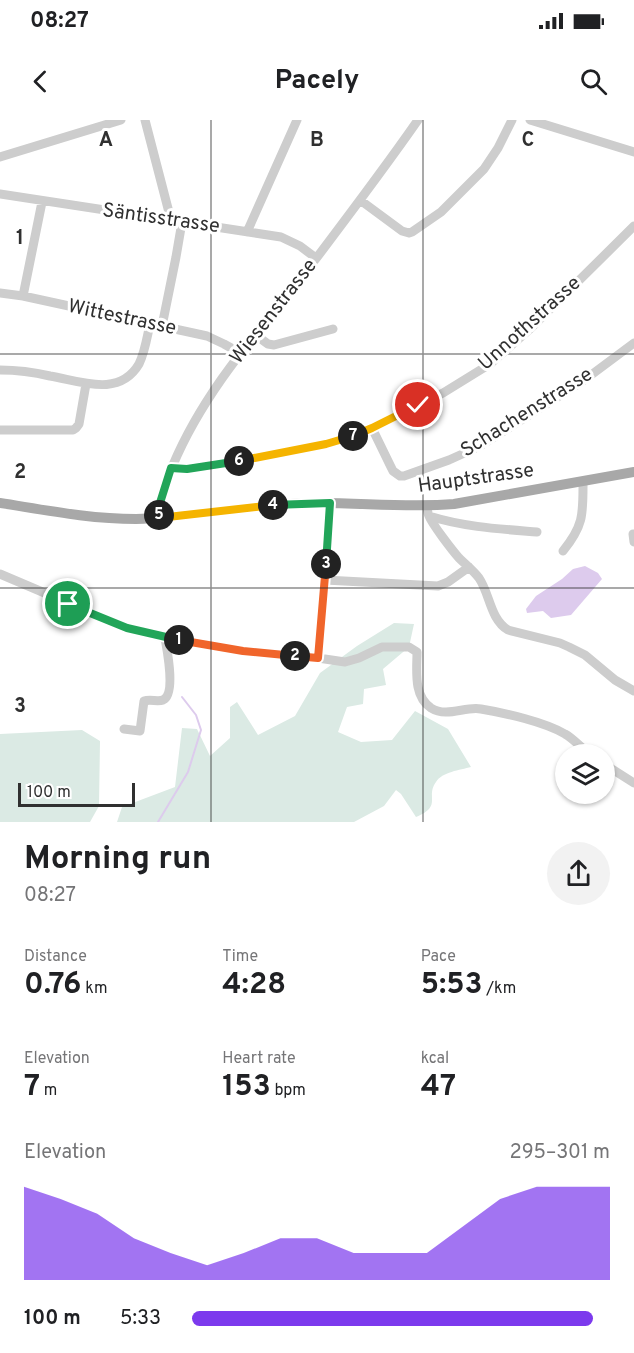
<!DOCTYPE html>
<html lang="en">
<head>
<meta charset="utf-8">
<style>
  :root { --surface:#fff; --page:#f2f2f2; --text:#202124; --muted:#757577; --accent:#7c3aed }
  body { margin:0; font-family:Overpass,sans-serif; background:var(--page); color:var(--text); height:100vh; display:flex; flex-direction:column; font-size:22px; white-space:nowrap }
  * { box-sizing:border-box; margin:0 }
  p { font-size:20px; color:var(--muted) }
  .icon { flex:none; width:33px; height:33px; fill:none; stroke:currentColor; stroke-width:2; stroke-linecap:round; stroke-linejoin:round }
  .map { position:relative; height:702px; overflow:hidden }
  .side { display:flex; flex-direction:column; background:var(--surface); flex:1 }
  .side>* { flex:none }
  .fabs { position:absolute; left:555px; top:624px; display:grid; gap:12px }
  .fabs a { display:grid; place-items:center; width:60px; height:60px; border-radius:50%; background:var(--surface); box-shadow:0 2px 4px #0004; font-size:30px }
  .scale { position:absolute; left:18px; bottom:15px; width:117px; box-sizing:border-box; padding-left:6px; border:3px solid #303030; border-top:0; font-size:16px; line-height:21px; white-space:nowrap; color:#303030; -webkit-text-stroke:4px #fff; paint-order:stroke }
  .pin { position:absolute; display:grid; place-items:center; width:51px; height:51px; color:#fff; margin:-26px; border:3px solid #fff; border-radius:50%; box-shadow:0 2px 6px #0007 }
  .km { position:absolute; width:30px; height:30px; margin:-15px; border-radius:50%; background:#222; color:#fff; font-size:16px; line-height:30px; text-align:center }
  .round { display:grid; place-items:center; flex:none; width:63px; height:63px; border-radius:32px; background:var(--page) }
  .headline { display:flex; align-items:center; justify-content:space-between; height:102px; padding:0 24px }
  h1 { font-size:33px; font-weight:700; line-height:45px }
  .figures { display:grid; grid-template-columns:repeat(3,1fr); gap:9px; height:102px; padding:6px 24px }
  .figures div { display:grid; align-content:center }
  .figures b { font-size:30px; font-weight:700 }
  .figures small { font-size:16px; font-weight:400 }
  .figures p { font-size:16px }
  .chart { height:168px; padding:12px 24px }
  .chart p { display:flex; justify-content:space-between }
  .chart svg { width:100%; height:108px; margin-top:6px; fill:var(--accent); opacity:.7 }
  ul { padding:0 24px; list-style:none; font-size:20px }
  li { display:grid; grid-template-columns:96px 72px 1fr; align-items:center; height:45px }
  li i { height:15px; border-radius:8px; background:var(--accent) }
  .status { display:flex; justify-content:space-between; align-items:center; height:42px; padding:0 30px; background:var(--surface); direction:ltr }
  .status svg { height:16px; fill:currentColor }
  header { display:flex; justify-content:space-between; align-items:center; height:78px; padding:0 24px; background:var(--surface); font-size:27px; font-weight:700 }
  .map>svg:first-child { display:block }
  .green { fill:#dbeae4 }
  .water { fill:#ddcbed }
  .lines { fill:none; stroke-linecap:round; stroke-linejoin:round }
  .stream { stroke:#ddcbed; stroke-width:2 }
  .minor { stroke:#cdcdcd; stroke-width:9 }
  .major { stroke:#a8a8a8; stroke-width:10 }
  .split-1-casing { stroke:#fff; stroke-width:12 }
  .split-2-casing { stroke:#fff; stroke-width:12 }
  .split-3-casing { stroke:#fff; stroke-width:12 }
  .split-4-casing { stroke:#fff; stroke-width:12 }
  .split-5-casing { stroke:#fff; stroke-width:12 }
  .split-6-casing { stroke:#fff; stroke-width:12 }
  .split-7-casing { stroke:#fff; stroke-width:12 }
  .split-8-casing { stroke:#fff; stroke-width:12 }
  .split-1 { stroke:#22a559; stroke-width:8 }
  .split-2 { stroke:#f0652b; stroke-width:8 }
  .split-3 { stroke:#f0652b; stroke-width:8 }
  .split-4 { stroke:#22a559; stroke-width:8 }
  .split-5 { stroke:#f5b400; stroke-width:8 }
  .split-6 { stroke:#22a559; stroke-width:8 }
  .split-7 { stroke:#f5b400; stroke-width:8 }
  .split-8 { stroke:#f5b400; stroke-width:8 }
  .grid { fill:none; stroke:#303030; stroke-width:1.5; stroke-opacity:0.55 }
  .labels { text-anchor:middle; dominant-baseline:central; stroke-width:6; stroke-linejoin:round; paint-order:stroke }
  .street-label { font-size:20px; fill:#303030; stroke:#fff }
  .grid-label { font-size:20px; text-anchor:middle; font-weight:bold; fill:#303030; stroke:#fff; stroke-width:6; stroke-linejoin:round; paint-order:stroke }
</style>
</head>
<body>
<div class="status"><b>08:27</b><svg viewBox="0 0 49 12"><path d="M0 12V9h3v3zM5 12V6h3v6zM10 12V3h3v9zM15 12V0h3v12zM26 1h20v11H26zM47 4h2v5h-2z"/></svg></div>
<header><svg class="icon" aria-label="back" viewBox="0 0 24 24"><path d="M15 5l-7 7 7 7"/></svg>Pacely<svg class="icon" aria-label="search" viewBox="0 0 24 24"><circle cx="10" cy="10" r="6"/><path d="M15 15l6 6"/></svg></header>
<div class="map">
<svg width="634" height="702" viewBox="0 0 634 702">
  <rect width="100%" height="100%" fill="#fff"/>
  <path class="green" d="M 394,503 L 414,504 L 409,527 L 383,549 L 386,565 L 364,569 L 363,584 L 347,587 L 338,612 L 361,622 L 392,620 L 415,591 L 448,609 L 471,647 C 460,650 442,652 436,662 C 425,677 443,686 416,697 L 401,674 L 396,670 L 384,686 L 354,702 L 117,702 L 122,687 L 175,667 L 182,608 L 197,609 L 210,636 L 230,618 L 230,587 L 237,582 L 258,615 L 295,596 L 320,553 L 357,526 Z
    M 82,610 L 100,621 L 99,686 L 90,702 L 0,702 L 0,614 Z"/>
  <path class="water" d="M 585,446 L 598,453 L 602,459 L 571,495 L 551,498 L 543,491 L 527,493 L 526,489 L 536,476 L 562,459 L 573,449 Z"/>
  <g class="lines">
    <path class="stream" d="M 158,702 L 188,652 L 201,610 L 196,595 L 182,577"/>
    <path class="minor" d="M 145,0 L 171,100
      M 530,0 L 634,32
      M 0,37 L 121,0
      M 0,74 L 281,117 L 300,126 L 316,138
      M 360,80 L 402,111 L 409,113 L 412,112 L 441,92 L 484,49 L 498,28 L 512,0
      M 247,112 L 297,0
      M 0,173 L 23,176 L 207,216 L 224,224 L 240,233
      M 23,176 L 42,82
      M 162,206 L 176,137 L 182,102
      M 254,214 L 268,224 L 274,225 L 333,209
      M 0,250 C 17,250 33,252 50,256 C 80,261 119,278 139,244 C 145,232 147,217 150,204
      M 372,308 L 390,345 L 393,351 L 400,356 L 404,356 L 449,340 L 480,326 L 583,261 L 634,223
      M 0,310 L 73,310 L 76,308 L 79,304 L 86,264
      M 171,348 L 187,349 L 248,339 L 333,322 L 372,308 L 443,273 L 490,244 L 532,207 L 634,106
      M 427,386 C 427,387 428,395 429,396 C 432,404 452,430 459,438 C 465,444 473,450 479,458 C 490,474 490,499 508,510 L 560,523 L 569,527 L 585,535 L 615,560 L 634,571
      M 429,396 C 464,407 500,409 537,412
      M 159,398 C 158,380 166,362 173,345 C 206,266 266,203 318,136 C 352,91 386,46 418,0
      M 634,414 L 633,414 L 634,422
      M 563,431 C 584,405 583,394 583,362
      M 0,454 L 127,508 L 165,518 L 243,531 L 318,538 L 330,383
      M 325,460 L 438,466 L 448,462 L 469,447
      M 318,538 L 345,542 L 359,538 L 382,527 L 409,527 L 417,532 C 417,550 413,576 431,588 C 447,598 465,586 481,589 C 505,593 545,602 565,614 C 574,619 581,628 590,634
      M 124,609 L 140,611 L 144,581 C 150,579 158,582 163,580 C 176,574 167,530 165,518
      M 604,644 L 634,663"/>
    <path class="major" d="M 0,383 C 45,390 90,399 136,399 C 193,397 250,385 308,383 C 357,382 405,388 454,384 L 634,352"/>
  </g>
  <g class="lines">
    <g class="split-1-casing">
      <path id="split-1" d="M 68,484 L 127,508 L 179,520"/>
    </g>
    <g class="split-2-casing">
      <path id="split-2" d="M 179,520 L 243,531 L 295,536"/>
    </g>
    <g class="split-3-casing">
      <path id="split-3" d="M 295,536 L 318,538 L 326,444"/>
    </g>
    <g class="split-4-casing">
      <path id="split-4" d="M 273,385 L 330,383 L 326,444"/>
    </g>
    <g class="split-5-casing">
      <path id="split-5" d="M 159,395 L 159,398 L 273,385"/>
    </g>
    <g class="split-6-casing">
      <path id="split-6" d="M 159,395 L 159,386 L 171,348 L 187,349 L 239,341"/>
    </g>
    <g class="split-7-casing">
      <path id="split-7" d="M 239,341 L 326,324 L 353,316"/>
    </g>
    <g class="split-8-casing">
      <path id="split-8" d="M 353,316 L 372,308 L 418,285"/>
    </g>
    <use href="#split-1" class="split-1"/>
    <use href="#split-2" class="split-2"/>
    <use href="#split-3" class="split-3"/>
    <use href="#split-4" class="split-4"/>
    <use href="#split-5" class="split-5"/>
    <use href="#split-6" class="split-6"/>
    <use href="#split-7" class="split-7"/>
    <use href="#split-8" class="split-8"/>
  </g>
  <path class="grid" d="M 211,0 L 211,702M 423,0 L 423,702M 0,234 L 634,234M 0,468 L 634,468"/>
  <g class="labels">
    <g class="street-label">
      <text transform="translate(161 99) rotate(8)">Säntisstrasse</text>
      <text transform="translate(274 192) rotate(-52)">Wiesenstrasse</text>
      <text transform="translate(122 198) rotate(12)">Wittestrasse</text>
      <text transform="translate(530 204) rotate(-42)">Unnothstrasse</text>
      <text transform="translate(527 293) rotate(-32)">Schachenstrasse</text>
      <text transform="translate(476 359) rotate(-8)">Hauptstrasse</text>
    </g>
  </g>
  <g class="grid-label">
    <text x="106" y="26">A</text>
    <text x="317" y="26">B</text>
    <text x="528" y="26">C</text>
    <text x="20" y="124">1</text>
    <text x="20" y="358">2</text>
    <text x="20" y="592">3</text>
  </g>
</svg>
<div class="fabs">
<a><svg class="icon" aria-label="layers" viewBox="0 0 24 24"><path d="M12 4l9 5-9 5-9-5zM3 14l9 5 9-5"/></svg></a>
</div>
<div class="scale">100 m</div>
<div class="pin" style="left:68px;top:484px;background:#1e9e55"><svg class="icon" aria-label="arrive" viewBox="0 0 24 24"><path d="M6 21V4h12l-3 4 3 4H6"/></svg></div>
<div class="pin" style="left:418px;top:285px;background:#d93025"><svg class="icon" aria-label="check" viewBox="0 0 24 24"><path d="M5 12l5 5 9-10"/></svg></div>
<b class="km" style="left:179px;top:520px">1</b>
<b class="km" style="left:295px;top:536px">2</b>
<b class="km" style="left:326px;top:444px">3</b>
<b class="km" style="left:273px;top:385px">4</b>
<b class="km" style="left:159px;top:395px">5</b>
<b class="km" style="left:239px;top:341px">6</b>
<b class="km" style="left:353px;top:316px">7</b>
</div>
<section class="side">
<div class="headline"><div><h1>Morning run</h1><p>08:27</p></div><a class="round"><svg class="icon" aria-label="share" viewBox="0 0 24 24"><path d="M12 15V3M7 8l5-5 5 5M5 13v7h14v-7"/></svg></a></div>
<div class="figures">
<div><p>Distance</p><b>0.76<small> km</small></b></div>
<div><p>Time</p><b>4:28</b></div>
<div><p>Pace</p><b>5:53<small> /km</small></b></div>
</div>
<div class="figures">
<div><p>Elevation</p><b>7<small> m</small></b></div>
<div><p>Heart rate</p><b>153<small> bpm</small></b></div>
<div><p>kcal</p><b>47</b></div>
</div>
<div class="chart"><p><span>Elevation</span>295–301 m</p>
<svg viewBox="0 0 160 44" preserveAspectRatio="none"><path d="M0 44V6L10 11L20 17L30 27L40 33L50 38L60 33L70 27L80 27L90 33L100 33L110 33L120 22L130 11L140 6L150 6L160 6V44z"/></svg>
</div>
<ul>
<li><b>100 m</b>5:33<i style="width:96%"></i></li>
</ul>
</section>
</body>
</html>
